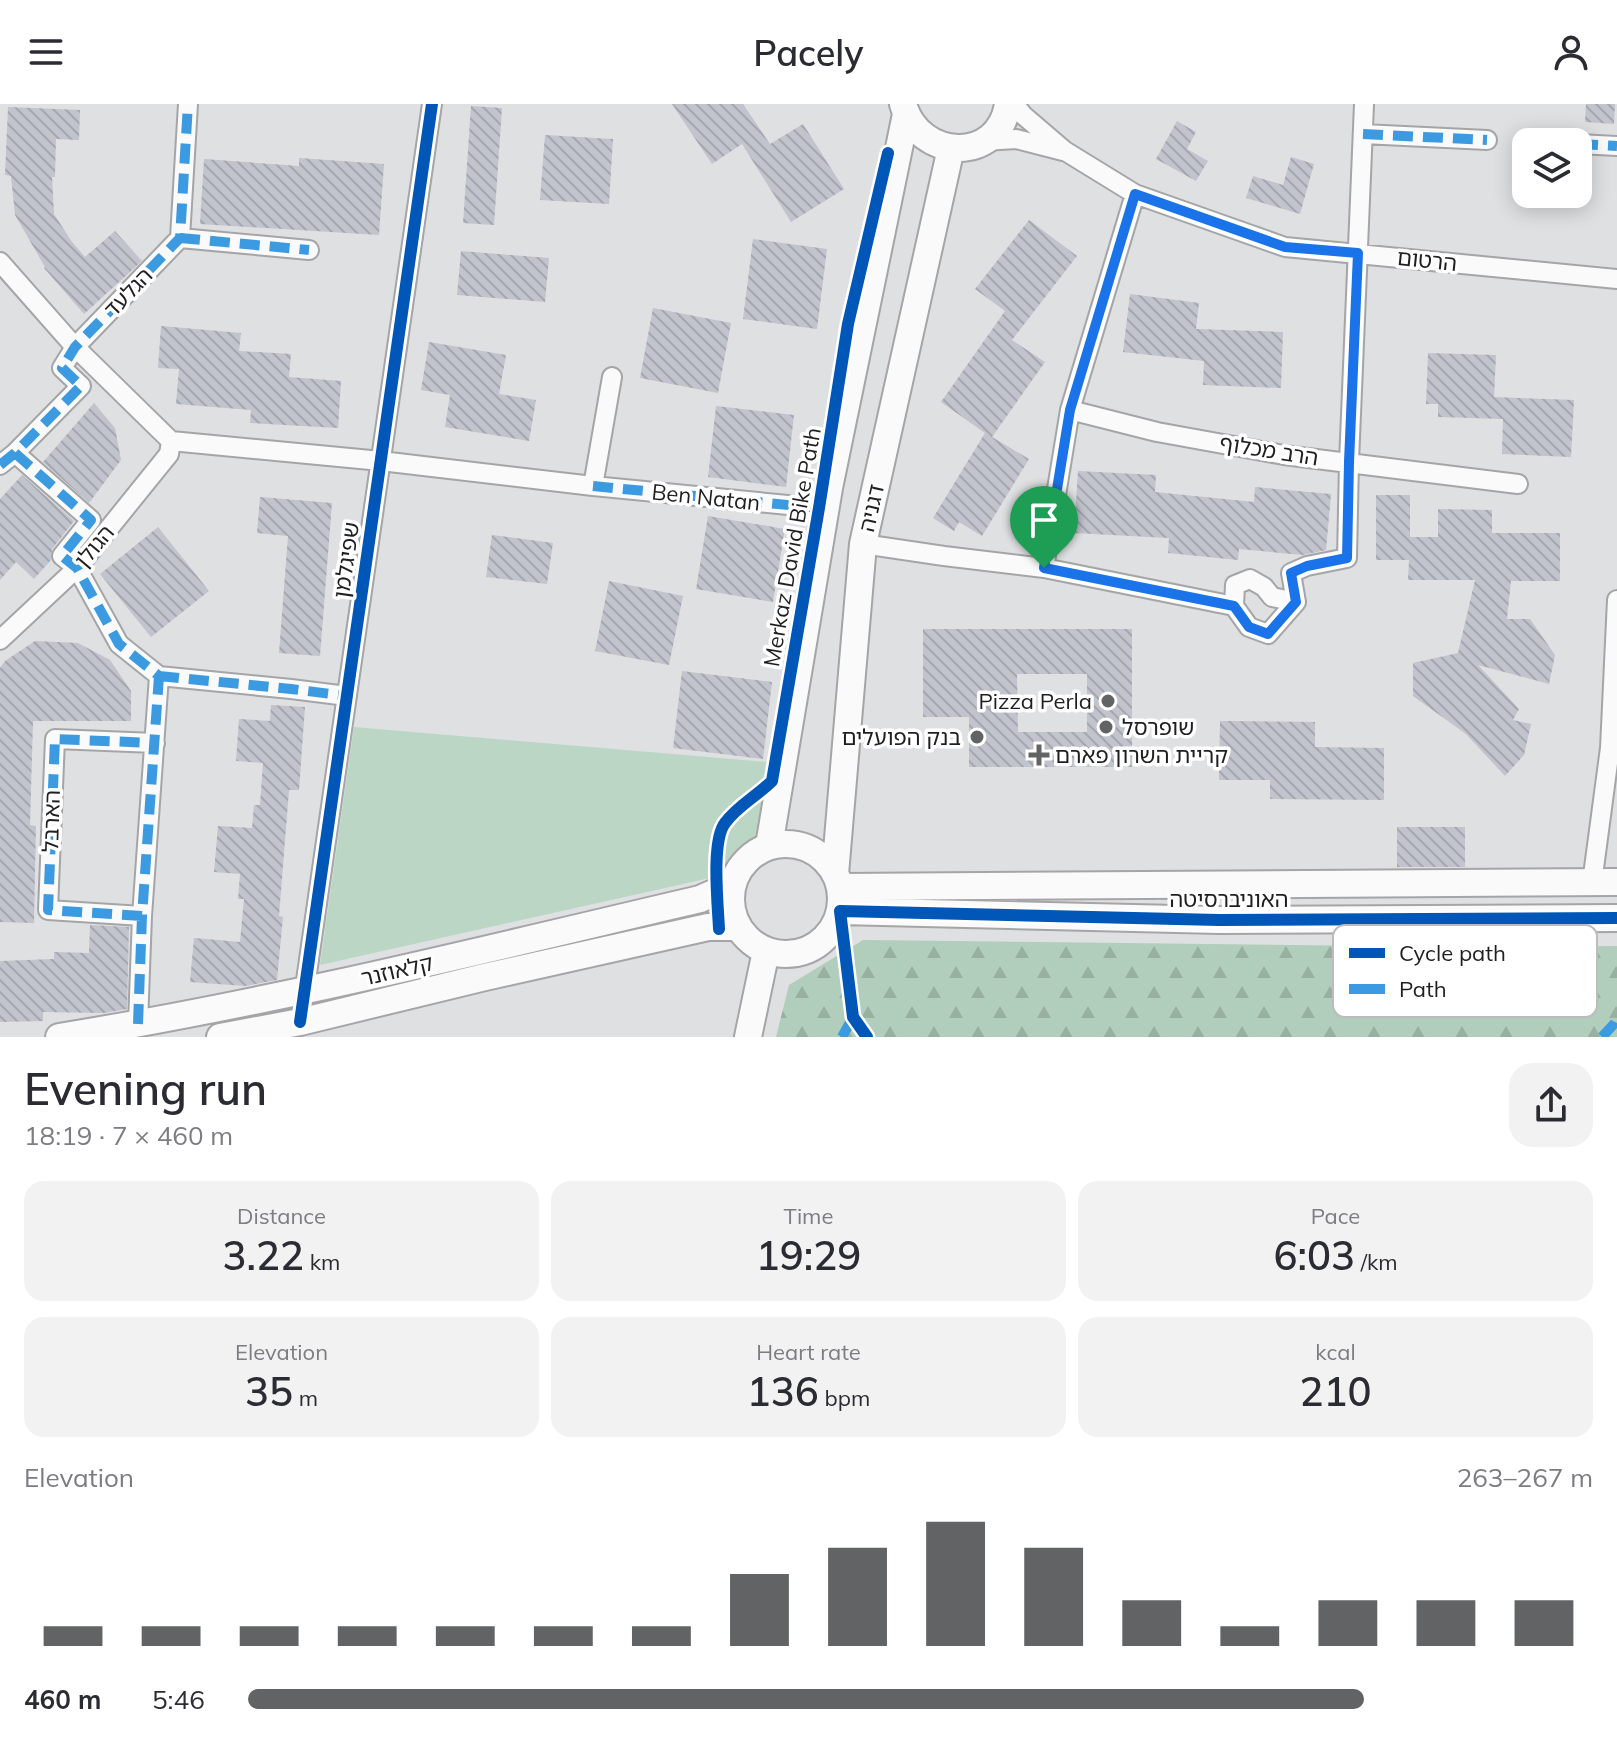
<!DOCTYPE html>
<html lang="en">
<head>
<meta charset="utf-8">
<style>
  :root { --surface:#fff; --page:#f2f2f3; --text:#2b2b33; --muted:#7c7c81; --accent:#626365 }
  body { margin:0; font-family:Mulish,"Noto Sans Hebrew",sans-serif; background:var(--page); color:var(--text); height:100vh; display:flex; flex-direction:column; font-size:30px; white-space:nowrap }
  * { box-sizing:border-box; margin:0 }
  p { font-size:26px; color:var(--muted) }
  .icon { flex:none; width:44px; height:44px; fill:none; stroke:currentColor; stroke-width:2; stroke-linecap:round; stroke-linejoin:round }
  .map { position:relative; height:933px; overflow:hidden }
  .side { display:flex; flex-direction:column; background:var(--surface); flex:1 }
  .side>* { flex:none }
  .controls { position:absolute; left:1512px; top:24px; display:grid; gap:16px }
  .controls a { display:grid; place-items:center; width:80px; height:80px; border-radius:16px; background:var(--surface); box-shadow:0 4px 20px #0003; font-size:40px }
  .pin { position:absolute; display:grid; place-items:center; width:68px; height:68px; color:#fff; margin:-82px -34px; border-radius:50% 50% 50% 0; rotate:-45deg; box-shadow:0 0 8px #0007 }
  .pin .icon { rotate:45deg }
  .round { display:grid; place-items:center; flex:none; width:84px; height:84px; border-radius:24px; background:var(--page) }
  .headline { display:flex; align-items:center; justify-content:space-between; height:136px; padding:0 24px }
  h1 { font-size:44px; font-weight:600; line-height:60px }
  .metrics { display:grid; grid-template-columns:repeat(3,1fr); gap:12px; height:136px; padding:8px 24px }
  .metrics div { display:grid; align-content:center; border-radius:20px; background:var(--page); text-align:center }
  .metrics b { font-size:40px; font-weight:600 }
  .metrics small { font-size:22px; font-weight:400 }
  .metrics p { font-size:22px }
  .chart { height:224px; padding:16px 24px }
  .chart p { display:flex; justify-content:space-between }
  .chart svg { width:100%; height:144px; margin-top:8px; stroke:var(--accent); stroke-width:6 }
  ul { padding:0 24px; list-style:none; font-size:26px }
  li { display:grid; grid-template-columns:128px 96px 1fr; align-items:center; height:60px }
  li i { height:20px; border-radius:10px; background:var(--accent) }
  header { display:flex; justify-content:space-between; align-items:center; height:104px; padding:0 24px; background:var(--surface); font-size:36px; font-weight:600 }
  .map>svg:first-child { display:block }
  .green { fill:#bcd6c6 }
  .forest { fill:url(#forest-firs) }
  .building { fill:url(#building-back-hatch); fill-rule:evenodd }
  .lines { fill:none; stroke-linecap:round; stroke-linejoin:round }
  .street-casing { stroke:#a5a5a7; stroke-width:22 }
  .secondary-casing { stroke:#a5a5a7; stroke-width:30 }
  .street { stroke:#fafafb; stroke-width:18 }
  .secondary { stroke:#fafafb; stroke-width:26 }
  .quiet { stroke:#3c9be0; stroke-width:10; stroke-dasharray:20 10; stroke-linecap:butt }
  .cycleway-casing { stroke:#fff; stroke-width:17 }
  .cycleway { stroke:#0057b8; stroke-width:12 }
  .route-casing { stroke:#fff; stroke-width:16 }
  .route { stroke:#1a73e8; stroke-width:10 }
  .poi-dot { fill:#626365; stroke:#fff; stroke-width:3 }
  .labels { text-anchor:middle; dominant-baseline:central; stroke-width:7; stroke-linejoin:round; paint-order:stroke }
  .street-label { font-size:22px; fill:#1f1f21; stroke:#fff }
  .poi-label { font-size:22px; fill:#1f1f21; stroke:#fff; text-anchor:end }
  .key { fill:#fff; stroke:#bcbcbc; stroke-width:2 }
  .key-label { font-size:22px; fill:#1f1f21 }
</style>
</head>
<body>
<header><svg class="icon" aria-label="menu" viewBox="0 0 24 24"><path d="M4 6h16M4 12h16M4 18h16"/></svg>Pacely<svg class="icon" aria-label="person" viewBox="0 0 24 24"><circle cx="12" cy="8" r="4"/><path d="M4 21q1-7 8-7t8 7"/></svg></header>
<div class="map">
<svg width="1617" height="933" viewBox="0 0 1617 933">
  <defs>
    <pattern id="forest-firs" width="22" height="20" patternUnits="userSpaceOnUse" patternTransform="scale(2)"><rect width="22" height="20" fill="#b1cdbc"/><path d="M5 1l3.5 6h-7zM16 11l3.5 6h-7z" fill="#98b0a1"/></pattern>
    <pattern id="building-back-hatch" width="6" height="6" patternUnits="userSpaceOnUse" patternTransform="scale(2)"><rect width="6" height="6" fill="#c1c3cd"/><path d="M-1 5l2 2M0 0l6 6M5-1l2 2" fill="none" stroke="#a5a7b0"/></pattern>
  </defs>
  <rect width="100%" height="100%" fill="#dfe0e2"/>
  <path class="green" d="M 354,623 L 766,658 L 760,733 L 719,772 L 320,861 Z"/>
  <path class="forest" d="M 863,836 L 1456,843 L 1617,842 L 1617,933 L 776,933 L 789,881 Z"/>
  <path class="building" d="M 672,0 L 743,0 L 770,40 L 803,20 L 844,85 L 791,118 L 742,40 L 712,60 Z
    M 1586,0 L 1615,0 L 1614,20 L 1585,18 Z
    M 471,2 L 502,4 L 494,121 L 463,119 Z
    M 8,3 L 80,6 L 79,36 L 56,35 L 55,73 L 52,73 L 54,110 L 72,138 L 85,153 L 115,127 L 142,157 L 84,210 L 44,164 L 45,163 L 15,111 L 11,72 L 5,71 Z
    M 1177,17 L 1196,28 L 1187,45 L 1208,57 L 1196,77 L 1156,55 Z
    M 545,31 L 613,35 L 609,100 L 540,96 Z
    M 1291,53 L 1314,60 L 1300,110 L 1246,94 L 1253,72 L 1283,81 Z
    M 299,54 L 384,60 L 379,131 L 200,120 L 204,55 L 299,62 Z
    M 1029,116 L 1077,152 L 1012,236 L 1045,258 L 992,333 L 1029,355 L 982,432 L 959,418 L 954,427 L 933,414 L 985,329 L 941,298 L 1005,207 L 975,185 Z
    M 753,135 L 827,145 L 817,225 L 743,215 Z
    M 461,147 L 549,154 L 545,198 L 457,191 Z
    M 1130,190 L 1199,199 L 1196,225 L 1283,228 L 1281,284 L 1203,281 L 1204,257 L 1123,248 Z
    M 653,204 L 731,219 L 718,289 L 640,274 Z
    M 161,222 L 241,229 L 239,247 L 291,250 L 289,273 L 341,277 L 338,324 L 250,319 L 251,306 L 176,300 L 179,265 L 158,264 Z
    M 429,238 L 506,251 L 499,290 L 536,296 L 529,337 L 445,323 L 450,291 L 421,286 Z
    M 1428,249 L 1496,251 L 1494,293 L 1574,296 L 1571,353 L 1502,350 L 1503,315 L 1438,313 L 1438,300 L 1426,300 Z
    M 94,299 L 115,324 L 121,356 L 89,399 L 43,358 Z
    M 716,302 L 794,311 L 786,383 L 708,373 Z
    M 1078,367 L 1156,371 L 1155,388 L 1254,398 L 1255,383 L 1331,390 L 1326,446 L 1303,451 L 1239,445 L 1238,456 L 1168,449 L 1169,434 L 1074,429 Z
    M 22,371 L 74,417 L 52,445 L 51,456 L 34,475 L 16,458 L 0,476 L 0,395 Z
    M 1376,391 L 1410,391 L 1410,433 L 1438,433 L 1438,405 L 1492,406 L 1492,429 L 1560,429 L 1560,477 L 1511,477 L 1507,515 L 1530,515 L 1555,551 L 1549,580 L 1478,561 L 1519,605 L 1513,616 L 1531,620 L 1524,651 L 1505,672 L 1466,630 L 1413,592 L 1413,559 L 1458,549 L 1475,476 L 1408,476 L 1409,456 L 1376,456 Z
    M 260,393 L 332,399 L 320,552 L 279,549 L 288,432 L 257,429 Z
    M 708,412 L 785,425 L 773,498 L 696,485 Z
    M 158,423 L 209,487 L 151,533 L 100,470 Z
    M 492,431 L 553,439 L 547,480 L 486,473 Z
    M 609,477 L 683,492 L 669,561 L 595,547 Z
    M 923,525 L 1132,525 L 1132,663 L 969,663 L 969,613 L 923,613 ZM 1017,570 L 1087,570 L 1087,628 L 1018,628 Z
    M 35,537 L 78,539 L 110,556 L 131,587 L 131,617 L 33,617 L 30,721 L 36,722 L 34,819 L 0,818 L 0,564 L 5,557 Z
    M 682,567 L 772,578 L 763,655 L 673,644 Z
    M 271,601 L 305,603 L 299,686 L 289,686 L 279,812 L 283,813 L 277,876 L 245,882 L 190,878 L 194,834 L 240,838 L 244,795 L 238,795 L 240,770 L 214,768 L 218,722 L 252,724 L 254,701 L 260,701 L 263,659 L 236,657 L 239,615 L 270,617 Z
    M 1220,617 L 1315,618 L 1315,643 L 1384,644 L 1384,696 L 1270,695 L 1270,676 L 1219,676 Z
    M 1397,723 L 1465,723 L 1465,763 L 1397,763 Z
    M 90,821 L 129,823 L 127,905 L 104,909 L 43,908 L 43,917 L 0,918 L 0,857 L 54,855 L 54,848 L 89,849 Z"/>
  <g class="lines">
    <g class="street-casing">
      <path id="street" d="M 1014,0 L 1023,11 L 1065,47 L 1135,90 L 1285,143 L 1617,175
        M 1363,30 L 1487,36
        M 984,37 L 1016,35 L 1063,47
        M 1578,40 L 1617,42
        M 180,134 L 309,146
        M 0,158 L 75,243 L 171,337 L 169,350 L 77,464 L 0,536
        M 1070,306 L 1157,328 L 1284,351 L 1518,380
        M 171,337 L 381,357 L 593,382 L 612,273
        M 15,349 L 91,416 L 62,452 L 77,464 L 119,540 L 159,572
        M 0,361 L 15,349 L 81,282 L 62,264 L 75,243 L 180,134 L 188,0
        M 593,382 L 819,404
        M 863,440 L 944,452 L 1044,464 L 1234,502
        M 1044,464 L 1070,306 L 1135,90
        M 1296,498 L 1272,493 L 1264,483 L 1250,475 L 1235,481 L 1234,502 L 1249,523 L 1268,530 L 1296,498 L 1291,469 L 1307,462 L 1347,454 L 1349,358 L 1364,0
        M 159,572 L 291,585 L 347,592
        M 1592,779 L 1610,644 L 1617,496
        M 142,812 L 48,806 L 55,635 L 155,639
        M 300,918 L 432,0
        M 138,920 L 142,812 L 159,572"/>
    </g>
    <g class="secondary-casing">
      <path id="secondary" d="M 903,0 C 919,57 999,60 1008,0
        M731 795a55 55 0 1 1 110 0a55 55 0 1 1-110 0Z
        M 769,742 L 829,384 L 906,10
        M 835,770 L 863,440 L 951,44
        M 840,783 L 1617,778
        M 840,807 L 1219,816 L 1617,814
        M 59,933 C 275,898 487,845 700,795 L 732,781
        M 220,933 L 300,918 L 485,873 L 708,823 L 738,823
        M 748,933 L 766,847"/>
    </g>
    <use href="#street" class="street"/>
    <use href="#secondary" class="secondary"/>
    <path class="quiet" d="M 1363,30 L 1487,36
      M 1578,40 L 1617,42
      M 180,134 L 309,146
      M 15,349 L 91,416 L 62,452 L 77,464 L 119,540 L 159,572
      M 0,361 L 15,349 L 81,282 L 62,264 L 75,243 L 180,134 L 188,0
      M 593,382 L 819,404
      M 1115,477 L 1234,502
      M 1296,498 L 1291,469 L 1307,462 L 1347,454 L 1349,358 L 1358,149
      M 159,572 L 291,585 L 347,592
      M 142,812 L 48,806 L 55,635 L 155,639
      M 138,920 L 142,812 L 159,572
      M 842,933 L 853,913
      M 1602,933 L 1614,920 L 1617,914"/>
    <g class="cycleway-casing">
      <path id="cycleway" d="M 719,825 C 718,801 711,737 725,719 C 737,702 757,692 772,677 L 819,404 L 848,220 L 888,49
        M 300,918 L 432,0
        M 867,933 L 853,913 L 840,807 L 1219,816 L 1617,814"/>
    </g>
    <use href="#cycleway" class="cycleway"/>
  </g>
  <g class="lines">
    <g class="route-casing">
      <path id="route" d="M 1135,90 L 1285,143 L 1358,149 L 1349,358 L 1347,454 L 1307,462 L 1291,469 L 1296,498 L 1268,530 L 1249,523 L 1234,502 L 1044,464 L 1070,306 Z"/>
    </g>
    <use href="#route" class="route"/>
  </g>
  <g class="poi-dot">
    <circle cx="1108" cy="597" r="8"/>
    <circle cx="1106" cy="623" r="8"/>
    <circle cx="977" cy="633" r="8"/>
    <path d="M1035 639h8v8h8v8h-8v8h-8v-8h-8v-8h8z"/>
  </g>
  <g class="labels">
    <g class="street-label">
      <text transform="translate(1427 156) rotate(6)">הרטום</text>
      <text transform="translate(128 188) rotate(-46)">הגלעד</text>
      <text transform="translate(1269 346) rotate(9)">הרב מכלוף</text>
      <text transform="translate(706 393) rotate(6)">Ben Natan</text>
      <text transform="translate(871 404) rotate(-77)">דגניה</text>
      <text transform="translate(94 442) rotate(-50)">הגולן</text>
      <text transform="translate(792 443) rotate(-80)">Merkaz David Bike Path</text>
      <text transform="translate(346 456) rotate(-82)">שפיגלמן</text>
      <text transform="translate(51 717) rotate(-88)">הארבל</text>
      <text x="1229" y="795">האוניברסיטה</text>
      <text transform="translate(397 866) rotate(-13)">קלאוזנר</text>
    </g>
    <g class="poi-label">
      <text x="1092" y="597">Pizza Perla</text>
      <text x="1122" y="623" text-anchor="start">שופרסל</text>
      <text x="961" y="633">בנק הפועלים</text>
      <text x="1055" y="651" text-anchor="start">קריית השרון פארם</text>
    </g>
  </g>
  <rect x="1333" y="821" width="264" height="92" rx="12" class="key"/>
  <rect x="1349" y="844" width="36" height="10" fill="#0057b8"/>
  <rect x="1349" y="880" width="36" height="10" fill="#3c9be0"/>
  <g class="key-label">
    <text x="1399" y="857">Cycle path</text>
    <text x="1399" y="893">Path</text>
  </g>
</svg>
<div class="controls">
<a><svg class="icon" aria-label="layers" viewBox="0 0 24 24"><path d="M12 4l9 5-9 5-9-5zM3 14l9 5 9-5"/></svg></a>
</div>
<div class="pin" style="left:1044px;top:464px;background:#1e9e55"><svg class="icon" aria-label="arrive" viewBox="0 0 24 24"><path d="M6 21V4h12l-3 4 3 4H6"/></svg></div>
</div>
<section class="side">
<div class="headline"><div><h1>Evening run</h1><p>18:19 · 7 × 460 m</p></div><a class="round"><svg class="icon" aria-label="share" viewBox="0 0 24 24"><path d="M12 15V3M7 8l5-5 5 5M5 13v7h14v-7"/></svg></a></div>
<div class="metrics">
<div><p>Distance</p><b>3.22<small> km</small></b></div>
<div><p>Time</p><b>19:29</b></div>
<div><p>Pace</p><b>6:03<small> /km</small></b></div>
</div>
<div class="metrics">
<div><p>Elevation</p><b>35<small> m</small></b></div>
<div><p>Heart rate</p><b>136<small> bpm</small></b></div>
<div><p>kcal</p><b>210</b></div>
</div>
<div class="chart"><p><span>Elevation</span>263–267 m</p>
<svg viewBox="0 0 160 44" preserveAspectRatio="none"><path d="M5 44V38M15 44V38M25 44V38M35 44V38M45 44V38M55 44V38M65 44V38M75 44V22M85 44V14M95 44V6M105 44V14M115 44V30M125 44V38M135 44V30M145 44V30M155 44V30"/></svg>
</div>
<ul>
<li><b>460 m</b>5:46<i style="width:83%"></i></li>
</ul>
</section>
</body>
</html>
